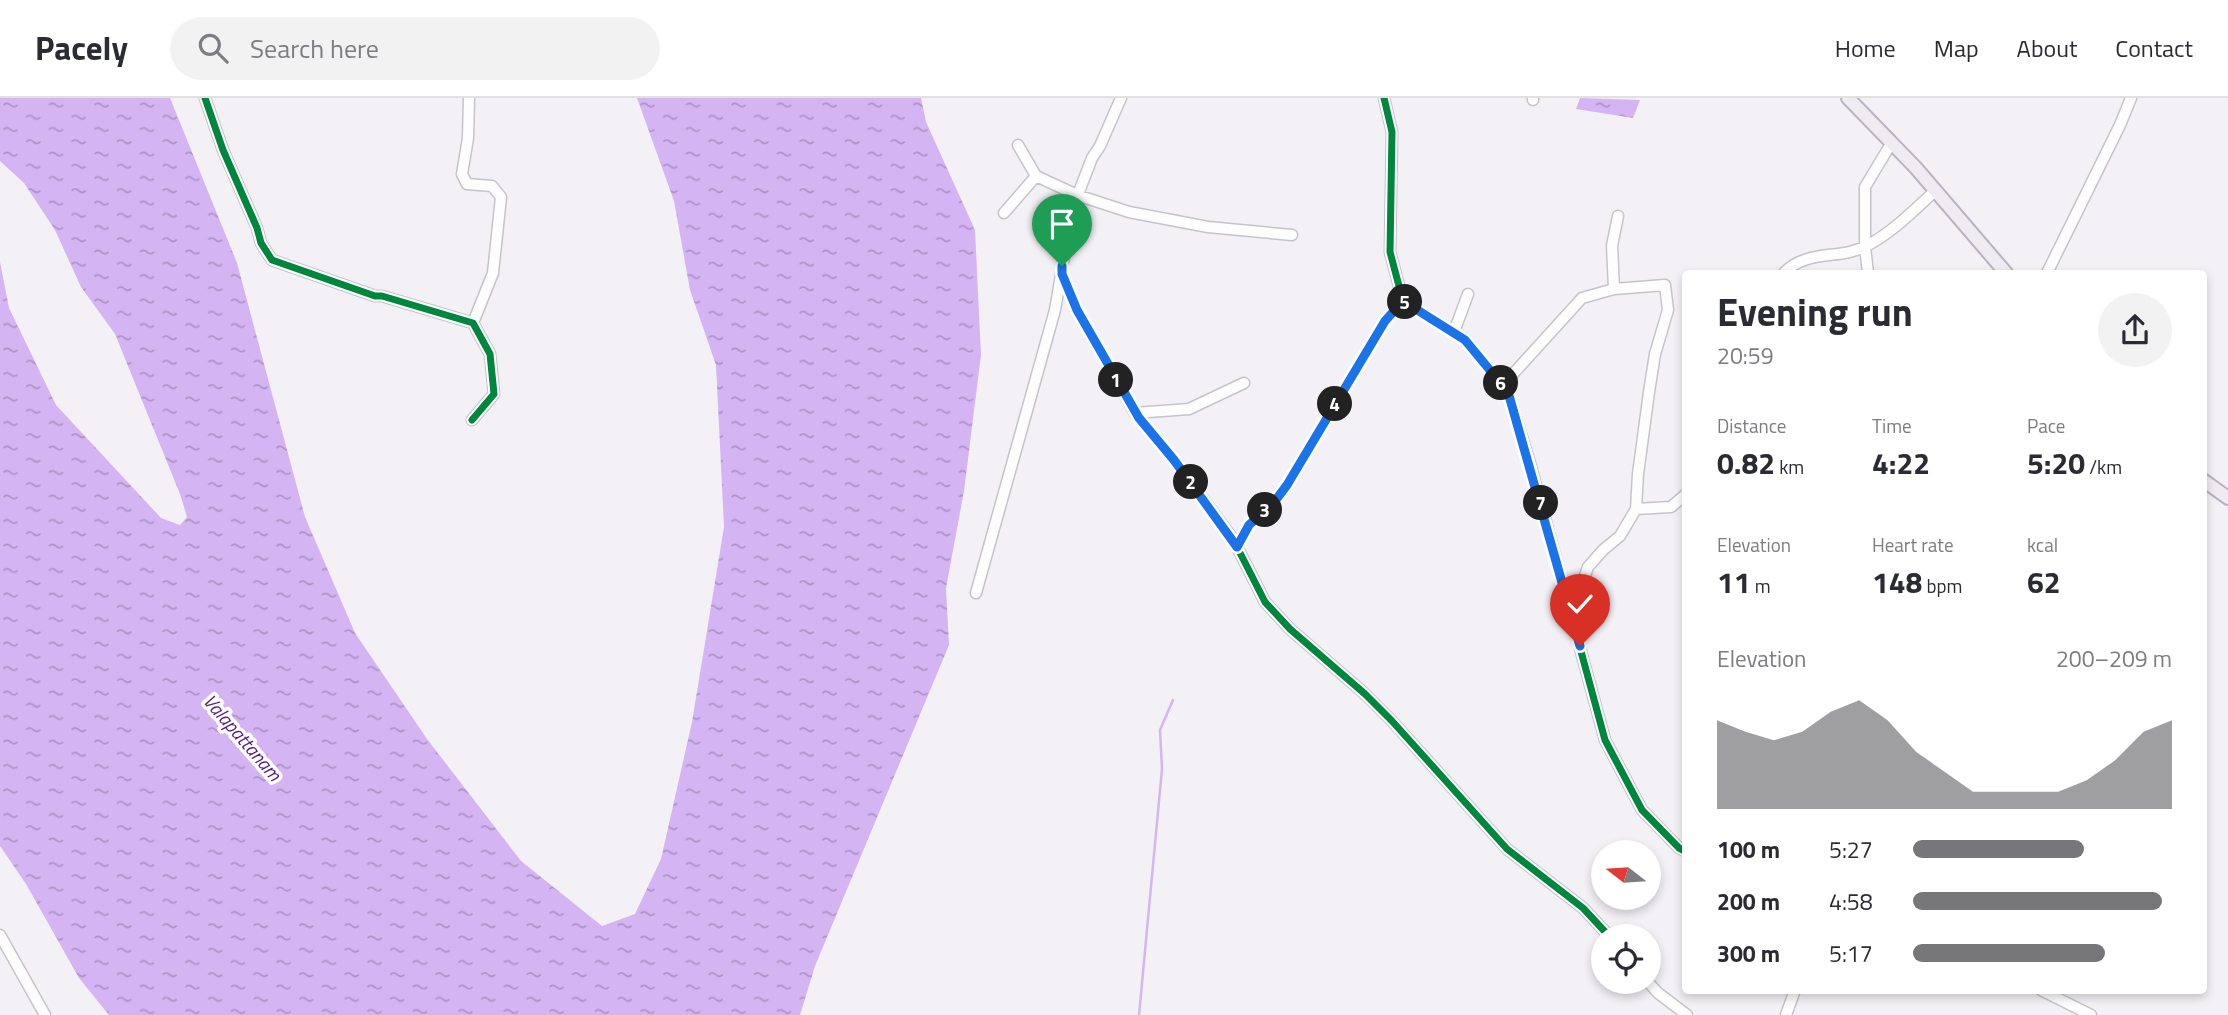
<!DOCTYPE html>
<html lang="en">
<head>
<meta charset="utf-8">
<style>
  :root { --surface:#fff; --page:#f2f2f3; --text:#2b2b33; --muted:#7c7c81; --line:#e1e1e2; --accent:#777679 }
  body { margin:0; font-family:"Titillium Web",sans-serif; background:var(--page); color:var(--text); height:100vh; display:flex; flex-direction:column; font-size:26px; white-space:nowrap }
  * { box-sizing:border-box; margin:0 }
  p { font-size:23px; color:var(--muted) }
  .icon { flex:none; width:38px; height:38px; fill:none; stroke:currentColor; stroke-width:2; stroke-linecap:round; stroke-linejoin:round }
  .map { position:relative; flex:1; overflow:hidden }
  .sheet { position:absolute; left:1682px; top:172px; width:525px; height:724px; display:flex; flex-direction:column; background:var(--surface); border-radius:7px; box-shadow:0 4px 10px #0003 }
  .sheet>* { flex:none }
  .needle { width:46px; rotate:287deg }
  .buttons { position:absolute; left:1591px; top:742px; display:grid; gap:14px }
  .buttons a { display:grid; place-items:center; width:70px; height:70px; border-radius:50%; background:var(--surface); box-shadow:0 4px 10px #0003; font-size:35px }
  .pin { position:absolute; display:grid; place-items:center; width:60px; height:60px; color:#fff; margin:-72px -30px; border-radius:50% 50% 50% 0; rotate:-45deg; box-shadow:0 0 7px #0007 }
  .pin .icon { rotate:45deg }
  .km { position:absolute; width:35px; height:35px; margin:-18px; border-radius:50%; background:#222; color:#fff; font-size:19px; line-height:35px; text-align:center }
  .round { display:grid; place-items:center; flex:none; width:74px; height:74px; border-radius:37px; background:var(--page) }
  .head { display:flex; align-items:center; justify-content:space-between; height:119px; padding:0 35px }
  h1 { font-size:38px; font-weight:700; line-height:52px }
  .metrics { display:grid; grid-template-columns:repeat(3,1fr); gap:10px; height:119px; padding:7px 35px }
  .metrics div { display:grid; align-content:center }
  .metrics b { font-size:30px; font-weight:700 }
  .metrics small { font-size:19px; font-weight:400 }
  .metrics p { font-size:19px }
  .chart { height:196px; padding:14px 35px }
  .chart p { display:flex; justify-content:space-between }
  .chart svg { width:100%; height:126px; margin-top:7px; fill:var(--accent); opacity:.7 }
  ul { padding:0 35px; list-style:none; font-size:23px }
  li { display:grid; grid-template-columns:112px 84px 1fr; align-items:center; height:52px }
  li i { height:18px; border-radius:9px; background:var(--accent) }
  header { display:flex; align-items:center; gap:42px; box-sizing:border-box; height:98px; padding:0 35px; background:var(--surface); border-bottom:2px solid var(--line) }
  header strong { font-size:33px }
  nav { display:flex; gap:38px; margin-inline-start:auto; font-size:24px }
  .search { width:490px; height:63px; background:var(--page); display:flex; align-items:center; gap:18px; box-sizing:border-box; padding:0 24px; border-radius:38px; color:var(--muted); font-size:26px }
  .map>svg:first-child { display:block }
  .water { fill:url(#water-ripples) }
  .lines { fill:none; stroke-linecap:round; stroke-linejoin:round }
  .stream { stroke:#d4b4f3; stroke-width:2.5 }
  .minor-casing { stroke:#c6c4c8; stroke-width:13 }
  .major-casing { stroke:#b9b2c0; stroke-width:16 }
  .minor { stroke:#fdfdfe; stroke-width:10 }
  .major { stroke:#efebf3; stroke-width:12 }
  .cycleway-casing { stroke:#fff; stroke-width:11 }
  .cycleway { stroke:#00873e; stroke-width:7 }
  .route-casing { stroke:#fff; stroke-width:14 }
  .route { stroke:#1a73e8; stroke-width:9 }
  .labels { text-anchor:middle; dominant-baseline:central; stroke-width:7; stroke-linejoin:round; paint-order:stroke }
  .water-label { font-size:19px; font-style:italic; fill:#551a7f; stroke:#fff }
</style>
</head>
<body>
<header>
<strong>Pacely</strong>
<div class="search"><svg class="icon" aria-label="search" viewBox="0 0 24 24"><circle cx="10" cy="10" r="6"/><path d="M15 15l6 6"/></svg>Search here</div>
<nav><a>Home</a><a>Map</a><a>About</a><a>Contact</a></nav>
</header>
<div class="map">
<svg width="2228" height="917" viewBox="0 0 2228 917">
  <defs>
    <pattern id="water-ripples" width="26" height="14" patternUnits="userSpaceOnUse" patternTransform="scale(1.75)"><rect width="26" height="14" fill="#d4b4f3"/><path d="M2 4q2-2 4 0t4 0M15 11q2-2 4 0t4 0" fill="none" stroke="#ad93c6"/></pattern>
  </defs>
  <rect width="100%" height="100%" fill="#f3f1f6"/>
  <path class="water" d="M 0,0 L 170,0 L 237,165 L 305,419 L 355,535 L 427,641 L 521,763 L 602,828 L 635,816 L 661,761 L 692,624 L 724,429 L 716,267 L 690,192 L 674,103 L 637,0 L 921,0 L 926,24 L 975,132 L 981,257 L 964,393 L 946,490 L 949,547 L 815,868 L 800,917 L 109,917 L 79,880 L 26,786 L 0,748 L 0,164 L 9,210 L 56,307 L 161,420 L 180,427 L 187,419 L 180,396 L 115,236 L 81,189 L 55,132 L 24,85 L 0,63 Z
    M 1580,0 L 1640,2 L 1633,20 L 1576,11 Z"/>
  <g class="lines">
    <path class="stream" d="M 1139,917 L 1162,671 L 1160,632 L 1173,602"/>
    <g class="minor-casing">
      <path id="minor" d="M 205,0 L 223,52 L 257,130 L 261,145 L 272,162 L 375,198 L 382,198 L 473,225 L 490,256 L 494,296 L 472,322
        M 469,0 L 468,40 L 462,76 L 467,86 L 492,88 L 501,99 L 493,175 L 473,225
        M 1384,0 L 1392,34 L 1390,154 L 1403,203 L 1465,241 L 1508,294 L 1530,365 L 1605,642 L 1642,712 L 1679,750 L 1685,753
        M 1533,0 L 1533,2
        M 1018,47 L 1036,78 L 1077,97 L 1129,114 L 1208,129 L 1292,137
        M 1004,115 L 1036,78
        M 1062,168 L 1062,176 L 1077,212 L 1135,315 L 1174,362 L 1233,441 L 1265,504 L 1290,531 L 1365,596 L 1392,623 L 1507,751 L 1583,810 L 1609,838
        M 1784,175 C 1806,151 1840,162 1866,148 C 1892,135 1914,112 1935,93
        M 1868,175 L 1865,149 L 1865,89 L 1892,44
        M 2047,175 L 2120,27 L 2131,0
        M 1614,191 L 1612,148 L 1618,118
        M 1454,234 L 1468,196
        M 1503,287 L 1582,200 L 1614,191 L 1665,187 L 1668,212 L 1655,256 L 1649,294 L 1638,376 L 1636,411 L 1620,438 L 1603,452 L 1588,469 L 1580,492 L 1569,506
        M 1135,315 L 1189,311 L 1244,285
        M 1636,411 L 1671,409 L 1685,397
        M 1237,449 L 1249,427 L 1275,403 L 1287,387 L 1385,223 L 1403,203
        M 976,495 L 1055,212 L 1072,112 L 1092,60 L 1100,48 L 1121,0
        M 0,837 L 45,917
        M 1648,884 L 1658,895 L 1687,917
        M 2041,892 L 2091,917
        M 1786,917 L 1795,892"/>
    </g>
    <g class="major-casing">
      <path id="major" d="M 1848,0 L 1916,70 L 2006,175
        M 2203,382 L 2228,400"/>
    </g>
    <use href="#minor" class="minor"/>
    <use href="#major" class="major"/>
    <g class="cycleway-casing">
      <path id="cycleway" d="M 205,0 L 223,52 L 257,130 L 261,145 L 272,162 L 375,198 L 382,198 L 473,225 L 490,256 L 494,296 L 472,322
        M 1384,0 L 1392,34 L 1390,154 L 1403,203 L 1465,241 L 1508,294 L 1530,365 L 1605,642 L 1642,712 L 1679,750 L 1685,753
        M 1062,168 L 1062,176 L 1077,212 L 1135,315 L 1174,362 L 1233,441 L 1265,504 L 1290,531 L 1365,596 L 1392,623 L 1507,751 L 1583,810 L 1609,838"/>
    </g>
    <use href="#cycleway" class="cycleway"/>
  </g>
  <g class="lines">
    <g class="route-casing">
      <path id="route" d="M 1062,168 L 1062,176 L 1077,212 L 1139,320 L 1174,362 L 1237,449 L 1249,427 L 1275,403 L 1287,387 L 1385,223 L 1403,203 L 1465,242 L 1508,294 L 1580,548"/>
    </g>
    <use href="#route" class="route"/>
  </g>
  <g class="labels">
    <g class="water-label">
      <text transform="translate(243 639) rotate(49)">Valapattanam</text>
    </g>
  </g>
</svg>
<div class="buttons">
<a><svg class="needle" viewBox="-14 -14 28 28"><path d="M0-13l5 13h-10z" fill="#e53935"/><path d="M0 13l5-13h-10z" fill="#7c7c81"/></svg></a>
<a><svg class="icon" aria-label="locate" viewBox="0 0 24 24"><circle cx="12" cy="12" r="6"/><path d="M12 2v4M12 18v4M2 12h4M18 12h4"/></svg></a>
</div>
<div class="pin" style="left:1062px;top:168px;background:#1e9e55"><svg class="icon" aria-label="arrive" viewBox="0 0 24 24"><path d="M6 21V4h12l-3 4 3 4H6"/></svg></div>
<div class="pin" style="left:1580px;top:548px;background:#d93025"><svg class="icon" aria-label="check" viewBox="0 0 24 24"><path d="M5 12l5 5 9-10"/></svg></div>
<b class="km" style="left:1116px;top:282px">1</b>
<b class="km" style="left:1191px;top:384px">2</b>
<b class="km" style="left:1265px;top:412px">3</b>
<b class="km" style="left:1335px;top:306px">4</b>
<b class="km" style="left:1405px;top:204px">5</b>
<b class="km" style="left:1501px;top:285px">6</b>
<b class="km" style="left:1541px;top:405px">7</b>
<section class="sheet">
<div class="head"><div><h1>Evening run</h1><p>20:59</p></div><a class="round"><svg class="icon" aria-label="share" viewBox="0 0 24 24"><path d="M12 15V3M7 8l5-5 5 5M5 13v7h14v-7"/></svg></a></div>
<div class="metrics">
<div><p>Distance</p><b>0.82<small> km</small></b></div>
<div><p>Time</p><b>4:22</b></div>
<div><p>Pace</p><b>5:20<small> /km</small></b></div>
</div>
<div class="metrics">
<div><p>Elevation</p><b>11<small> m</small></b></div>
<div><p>Heart rate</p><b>148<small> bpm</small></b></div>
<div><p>kcal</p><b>62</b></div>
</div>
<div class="chart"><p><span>Elevation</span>200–209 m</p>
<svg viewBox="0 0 160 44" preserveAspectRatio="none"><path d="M0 44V13L10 17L20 20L30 17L40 10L50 6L60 13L70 24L80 31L90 38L100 38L110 38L120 38L130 34L140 27L150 17L160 13V44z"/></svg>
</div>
<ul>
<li><b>100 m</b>5:27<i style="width:66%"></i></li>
<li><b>200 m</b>4:58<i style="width:96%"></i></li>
<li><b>300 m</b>5:17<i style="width:74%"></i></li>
</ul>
</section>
</div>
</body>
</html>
